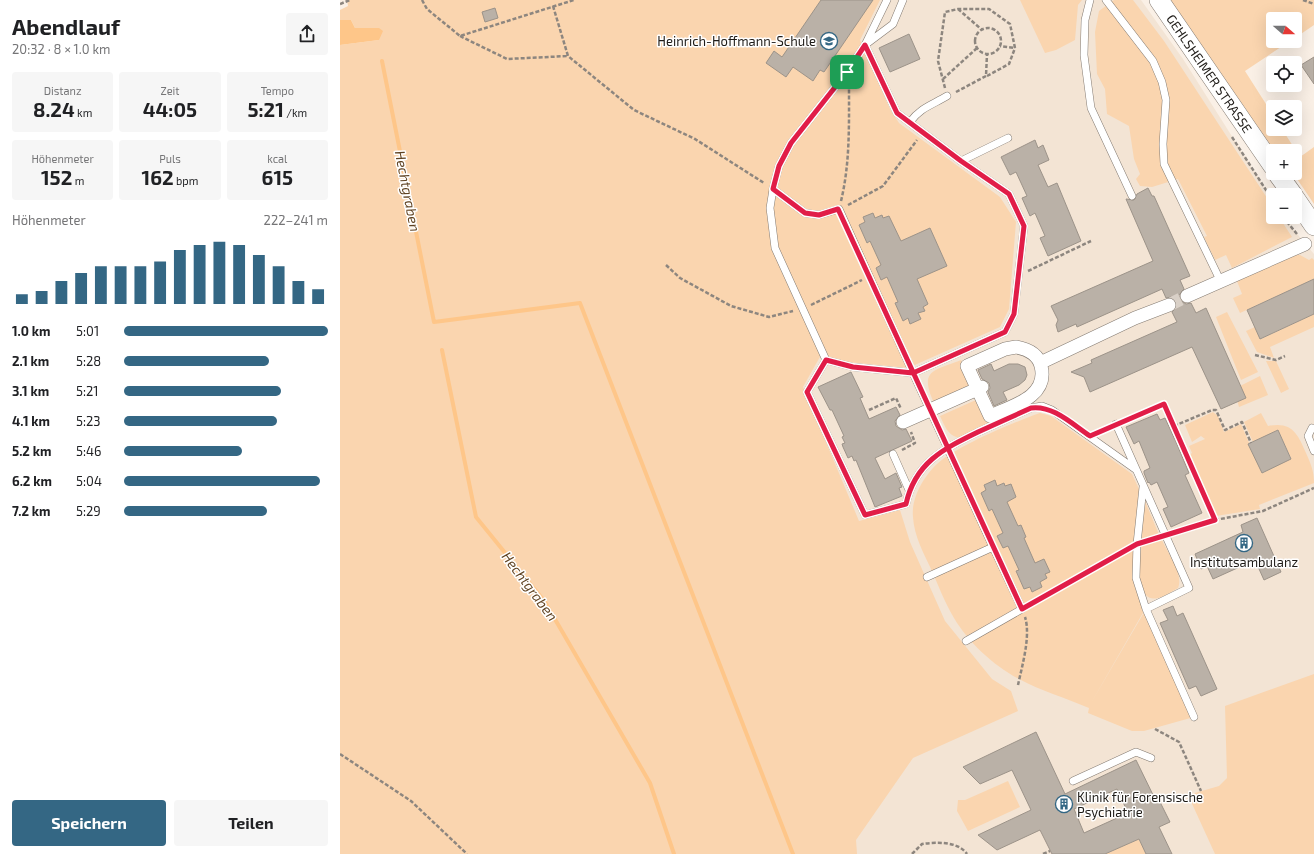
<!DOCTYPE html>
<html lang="de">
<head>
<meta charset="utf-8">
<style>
  :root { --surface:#fff; --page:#f6f6f6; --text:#202124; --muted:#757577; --accent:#346784 }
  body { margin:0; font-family:"Exo 2",sans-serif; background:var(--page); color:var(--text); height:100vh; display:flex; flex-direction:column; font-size:15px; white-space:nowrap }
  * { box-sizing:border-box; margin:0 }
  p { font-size:13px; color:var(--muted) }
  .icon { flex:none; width:22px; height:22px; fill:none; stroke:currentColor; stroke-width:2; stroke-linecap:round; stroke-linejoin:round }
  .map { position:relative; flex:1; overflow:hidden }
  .panel { display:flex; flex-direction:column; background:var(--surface); width:340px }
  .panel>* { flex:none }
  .needle { width:26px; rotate:110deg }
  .fabs { position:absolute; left:926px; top:12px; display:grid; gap:8px }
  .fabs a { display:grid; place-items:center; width:36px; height:36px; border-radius:4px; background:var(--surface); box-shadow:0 4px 16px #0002; font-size:20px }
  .pin { position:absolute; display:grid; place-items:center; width:34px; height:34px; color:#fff; margin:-17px; border-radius:8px; box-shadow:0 2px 6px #0006 }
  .round { display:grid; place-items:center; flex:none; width:42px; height:42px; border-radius:4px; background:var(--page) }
  .overview { display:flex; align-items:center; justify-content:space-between; height:68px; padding:0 12px }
  h1 { font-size:22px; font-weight:700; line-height:30px }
  .metrics { display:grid; grid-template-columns:repeat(3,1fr); gap:6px; height:68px; padding:4px 12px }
  .metrics div { display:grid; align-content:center; border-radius:4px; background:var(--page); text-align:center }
  .metrics b { font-size:20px; font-weight:700 }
  .metrics small { font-size:11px; font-weight:400 }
  .metrics p { font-size:11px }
  .chart { height:112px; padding:8px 12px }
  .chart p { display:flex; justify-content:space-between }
  .chart svg { width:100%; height:72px; margin-top:4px; stroke:var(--accent); stroke-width:6 }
  .primary-button { display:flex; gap:8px; margin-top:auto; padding:8px 12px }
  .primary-button a { flex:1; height:46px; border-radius:4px; background:var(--accent); color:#fff; font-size:16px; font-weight:700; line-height:46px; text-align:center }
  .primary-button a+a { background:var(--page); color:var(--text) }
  ul { padding:0 12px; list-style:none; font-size:13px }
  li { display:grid; grid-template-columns:64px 48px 1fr; align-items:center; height:30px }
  li i { height:10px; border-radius:5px; background:var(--accent) }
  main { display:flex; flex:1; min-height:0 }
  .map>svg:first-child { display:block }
  .built { fill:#f3e4d4 }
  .green { fill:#fad5af }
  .water { fill:#fec689 }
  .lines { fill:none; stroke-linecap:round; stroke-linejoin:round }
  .stream { stroke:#fec689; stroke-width:4 }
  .building { fill:#bab1a7; stroke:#9c9389; fill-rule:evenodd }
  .street-tunnel { stroke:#d9d0c7; stroke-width:13; stroke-dasharray:13 6; stroke-linecap:butt }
  .lane-casing { stroke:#837a71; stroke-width:8 }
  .street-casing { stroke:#837a71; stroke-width:14 }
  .secondary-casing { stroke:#837a71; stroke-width:20 }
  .path { stroke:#8d867f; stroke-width:2.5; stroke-dasharray:4 2; stroke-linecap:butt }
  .lane { stroke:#fff; stroke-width:7 }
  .street { stroke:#fff; stroke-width:13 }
  .secondary { stroke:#fff; stroke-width:19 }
  .route-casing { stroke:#fff; stroke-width:8 }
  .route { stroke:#e11d48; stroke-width:5 }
  .labels { text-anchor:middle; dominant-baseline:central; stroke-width:3; stroke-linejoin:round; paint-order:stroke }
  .poi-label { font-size:13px; fill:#1e1b17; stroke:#fff; text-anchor:end }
  .street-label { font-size:13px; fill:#1e1b17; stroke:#fff }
  .water-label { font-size:14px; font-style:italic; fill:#604322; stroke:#fff }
</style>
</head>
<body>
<main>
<section class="panel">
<div class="overview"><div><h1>Abendlauf</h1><p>20:32 · 8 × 1.0 km</p></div><a class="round"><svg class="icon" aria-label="share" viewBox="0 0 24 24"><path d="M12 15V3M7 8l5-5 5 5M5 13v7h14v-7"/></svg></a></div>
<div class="metrics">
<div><p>Distanz</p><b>8.24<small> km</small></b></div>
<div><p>Zeit</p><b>44:05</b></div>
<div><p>Tempo</p><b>5:21<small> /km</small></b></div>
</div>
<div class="metrics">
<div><p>Höhenmeter</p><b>152<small> m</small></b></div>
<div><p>Puls</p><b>162<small> bpm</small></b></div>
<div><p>kcal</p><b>615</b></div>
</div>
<div class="chart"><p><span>Höhenmeter</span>222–241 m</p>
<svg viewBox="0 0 160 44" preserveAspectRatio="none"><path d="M5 44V38M15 44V36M25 44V30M35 44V25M45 44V21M55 44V21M65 44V21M75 44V18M85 44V11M95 44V8M105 44V6M115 44V8M125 44V14M135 44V21M145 44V30M155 44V35"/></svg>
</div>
<ul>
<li><b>1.0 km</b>5:01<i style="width:100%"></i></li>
<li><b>2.1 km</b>5:28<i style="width:71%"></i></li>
<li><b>3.1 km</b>5:21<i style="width:77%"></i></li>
<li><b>4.1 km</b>5:23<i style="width:75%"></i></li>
<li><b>5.2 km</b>5:46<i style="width:58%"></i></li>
<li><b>6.2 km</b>5:04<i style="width:96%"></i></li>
<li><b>7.2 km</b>5:29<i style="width:70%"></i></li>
</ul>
<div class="primary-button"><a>Speichern</a><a>Teilen</a></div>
</section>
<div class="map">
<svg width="974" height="854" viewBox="0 0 974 854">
  <rect width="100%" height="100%" fill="#faf0e6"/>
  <path class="built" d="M 244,0 L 801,0 L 843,59 L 933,201 L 933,217 L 943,217 L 974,254 L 974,854 L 451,854 Z"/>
  <path class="green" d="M 7,0 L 540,0 L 520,40 L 550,109 L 559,123 L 660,197 L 676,222 L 669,309 L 660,327 L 568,368 L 508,362 L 481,355 L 463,387 L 519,521 L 560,510 L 570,542 L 605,621 L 652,679 L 671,691 L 678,711 L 573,758 L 516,840 L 517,854 L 0,854 L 0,45 L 39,40 L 39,28 L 15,28 L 11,20 L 0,20 L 0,10 L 8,6 Z
    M 680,0 L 742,0 L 738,5 L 735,40 L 716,50 L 705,53 Z
    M 774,0 L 793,0 L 824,41 L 933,207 L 933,217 L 939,217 L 952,237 L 892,268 L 886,255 L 875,260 L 864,237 L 867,236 L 838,179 L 812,187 L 800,186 L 796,179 L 800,174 L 794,159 L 789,126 L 767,114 L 765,89 L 757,74 L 755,32 L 759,11 Z
    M 828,0 L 974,0 L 974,25 L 955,38 L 955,19 L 933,19 L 933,41 L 950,41 L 905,71 L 933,115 L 933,129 L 942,129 L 960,157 L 974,147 L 974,204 L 953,173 L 955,173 L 955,151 L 933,151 Z
    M 954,255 L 960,255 L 969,260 L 972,258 L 974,260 L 974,279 L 900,313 L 893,298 L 902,294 L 897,281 Z
    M 887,312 L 918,372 L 901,380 L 876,317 Z
    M 974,314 L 974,327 L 930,347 L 934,358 L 917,352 L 906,331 L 915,327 L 921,339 Z
    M 621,360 L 632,385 L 594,403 C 579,370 593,371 621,360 Z
    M 926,361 L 936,361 L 949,389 L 941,393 Z
    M 920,376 L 928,395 L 899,407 L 897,400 L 901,400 L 904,398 L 900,386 Z
    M 638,399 L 649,423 L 619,438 C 607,435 605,426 600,416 Z
    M 873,412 L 878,416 L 884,432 L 901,424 L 922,473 L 951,458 L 938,430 L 913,442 L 904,422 L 921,413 L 928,426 C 952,421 958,434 966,453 C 971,464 974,471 974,483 L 919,505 L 920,509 L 876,516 L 849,455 L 852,453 L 849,446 L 865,439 L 861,436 L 852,442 L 845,425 Z
    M 700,413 L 711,416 L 792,474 L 799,489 L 794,544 L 794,585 L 804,611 L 751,703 L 806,609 L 854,717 L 804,731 L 792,731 L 748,713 L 749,708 C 726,698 701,691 679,679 C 654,666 628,642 614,618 C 605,603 599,587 592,571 C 584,554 574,536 573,517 C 571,498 584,476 597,464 C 617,446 674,422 700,413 Z
    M 805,501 L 820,537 L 801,541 Z
    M 822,540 C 828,554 844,574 838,588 C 831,592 824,597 818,598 C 794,604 800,559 800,546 Z
    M 974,674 L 974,854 L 875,854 L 848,795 L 879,786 L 887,778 L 885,706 Z
    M 668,781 L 680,807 L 628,831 L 617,811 L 618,800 L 625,800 Z
    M 799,839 L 806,854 L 765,854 Z"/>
  <path class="water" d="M 0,20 L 11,20 L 15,28 L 39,28 L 43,31 L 39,40 L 0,45 Z"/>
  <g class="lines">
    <path class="stream" d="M 42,61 L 94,322 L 240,303 L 453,854
      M 102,350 L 136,517 L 205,602 L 310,783 L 334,854"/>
  </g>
  <path class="building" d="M 481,0 L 533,0 L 484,72 L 480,70 L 473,81 L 453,67 L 446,77 L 426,63 L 434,51 L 442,57 Z
    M 155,8 L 158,18 L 145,22 L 142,12 Z
    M 569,34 L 580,59 L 550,72 L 539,48 Z
    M 974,57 L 974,84 L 961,65 Z
    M 695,140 L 698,148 L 703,145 L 709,160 L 698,165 L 708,187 L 717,183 L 741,241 L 708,256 L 700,238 L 705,236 L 695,213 L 690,216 L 682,198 L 687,196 L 676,172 L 670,175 L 661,157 Z
    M 808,188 L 812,196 L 814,196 L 850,276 L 840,280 L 844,289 L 839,295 L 840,300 L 846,304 L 851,303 L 856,313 L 866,308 L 906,398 L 881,409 L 852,347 L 750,392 L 744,377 L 731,372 L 752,363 L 751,360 L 837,322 L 832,312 L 837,307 L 836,302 L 831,297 L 826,298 L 822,289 L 737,327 L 736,324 L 718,332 L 716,325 L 718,320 L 711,306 L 813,261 L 786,199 L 794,200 L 797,194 Z
    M 533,213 L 535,218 L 542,215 L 543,218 L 549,216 L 561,241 L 590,228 L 607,266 L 577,279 L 588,304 L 583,307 L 585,311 L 578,313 L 581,319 L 570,324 L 568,318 L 563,321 L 555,303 L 558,302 L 547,277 L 541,280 L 536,268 L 541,265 L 530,241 L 527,243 L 519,225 L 525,222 L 523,217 Z
    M 974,279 L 974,314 L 920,339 L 907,310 Z
    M 651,364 L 654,371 L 669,364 L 678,364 L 685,367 L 687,375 L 685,380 L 679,385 L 663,392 L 667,400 L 654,406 L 648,392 L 650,388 L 649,383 L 642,379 L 638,370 Z
    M 511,372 L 523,397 L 520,398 L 529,419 L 556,407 L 560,415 L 555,421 L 556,426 L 562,430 L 566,429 L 572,441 L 535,458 L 545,479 L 556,473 L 562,487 L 559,488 L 562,496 L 535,507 L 516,460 L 514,461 L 512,456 L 508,458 L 503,447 L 502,444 L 505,443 L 502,437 L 504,436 L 492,410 L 490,410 L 478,387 Z
    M 817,414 L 820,420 L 825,418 L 836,442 L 849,473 L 845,475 L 862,513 L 831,527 L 823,509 L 828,507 L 817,482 L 811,485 L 809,482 L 808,483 L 804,473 L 804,471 L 810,468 L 799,441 L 794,444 L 786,427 Z
    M 938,430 L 951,459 L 922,473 L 908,444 Z
    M 655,480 L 657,486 L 664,483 L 665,486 L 671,484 L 676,497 L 667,502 L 678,526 L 681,525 L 686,537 L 684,538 L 695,563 L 704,559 L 710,572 L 705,574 L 707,578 L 700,582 L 702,587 L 692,592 L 690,587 L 684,589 L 676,571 L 679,570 L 668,546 L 663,548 L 657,536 L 663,533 L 652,509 L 649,511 L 641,493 L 646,490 L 644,485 Z
    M 917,518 L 941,572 L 924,580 L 915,560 L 873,579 L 867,566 L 861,569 L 855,554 L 903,532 L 901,525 Z
    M 833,606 L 837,616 L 843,613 L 877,689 L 861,696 L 856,686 L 849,689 L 820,623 L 828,620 L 823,610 Z
    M 696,732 L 725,794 L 796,760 L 815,799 L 818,798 L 830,822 L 819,827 L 832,854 L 806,854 L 799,839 L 765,854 L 712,854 L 700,830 L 657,850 L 638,835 L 691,810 L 672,770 L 640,784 L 623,767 ZM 777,789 L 788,813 L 744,833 L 734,809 Z"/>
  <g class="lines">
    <path class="street-tunnel" d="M 829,305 L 847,296"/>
    <g class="lane-casing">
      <path id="lane" d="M 547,0 L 525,45 L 557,113 L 621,161 L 669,194 L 684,226 L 674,314 L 665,332 L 573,373 L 653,547
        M 750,0 L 745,20 L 744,55 L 751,108 L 792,196
        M 766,0 L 813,61 L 822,82 L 826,100 L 823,144 L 824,164 L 880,280
        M 570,122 C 580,108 592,105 607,96
        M 621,161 L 668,138
        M 433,189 L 465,213 L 479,215 L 499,209 L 573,373 L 513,367 L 486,360 L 435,248 L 430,208 L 433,189 L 439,166 L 451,143 L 507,72 L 525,45 L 553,24 L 563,0
        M 486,360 L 467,392 L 525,515 L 566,504 C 575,463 603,449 638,432 C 656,424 673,416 691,408 L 702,406 L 712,410 L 795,469
        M 776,424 L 849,588 L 806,609 L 854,717
        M 972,428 L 968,436 L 974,451
        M 553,454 L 569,490
        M 803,487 L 797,544 L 796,578 L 806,609
        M 587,577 L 653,547 L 682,609 L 626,641
        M 733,781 L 796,752 L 811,758"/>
    </g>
    <g class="street-casing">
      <path id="street" d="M 847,296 L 965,244
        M 676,347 C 687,349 698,354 701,366 C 709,397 672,406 650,416 L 627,366 L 665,349 Z
        M 700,363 L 795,318 L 829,305
        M 563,422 L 642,387"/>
    </g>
    <g class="secondary-casing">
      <g id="secondary">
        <path id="s1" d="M 819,0 L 933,166"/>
        <path d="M 937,173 L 953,195"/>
        <path d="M 955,198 L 974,226"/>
      </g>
    </g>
    <path class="path" d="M 82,0 L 87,9 L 120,36 L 234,0
      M 963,0 L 974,4
      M 0,4 L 10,0
      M 213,6 L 228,56 L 294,110 L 355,139 L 424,183
      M 618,9 L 641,29
      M635 41a13 13 0 1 1 26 0a13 13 0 1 1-26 0Z
      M 120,36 L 167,59 L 228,56
      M 647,76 L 669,64 L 675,48
      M 603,79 L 637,48
      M 605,88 L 598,61 L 605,12 L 618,9 L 649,9 L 670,24 L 675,48 L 660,46
      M 616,92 L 646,76 L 647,54
      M 892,137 L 933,201
      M 501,201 C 510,164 509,125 509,87
      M 508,205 L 543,186 L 577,140
      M 943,217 L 957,234
      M 326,265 L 340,278 L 391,306 L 429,317 L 453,311
      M 688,271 L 751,241
      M 471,305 L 522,280
      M 915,355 L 936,360 L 945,356
      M 529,410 L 556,398 L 561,409
      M 785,420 L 824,404 L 875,520 L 834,534
      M 834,426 L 872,410 L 876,410 L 885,430 L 902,422 L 911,443
      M 562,450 L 575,443 L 571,432
      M 875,520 L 923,511 L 974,488
      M 807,542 L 818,539
      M 689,605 L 788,550
      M 678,685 C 682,666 691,636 685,617
      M 815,729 L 839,742 L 861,791
      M 0,754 L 71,801 L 127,854
      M 572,854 L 582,844 C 596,842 618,841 627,854
      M 703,854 L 710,851"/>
    <use href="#lane" class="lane"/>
    <use href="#street" class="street"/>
    <use href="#secondary" class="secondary"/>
  </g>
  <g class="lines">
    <g class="route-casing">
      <path id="route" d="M 507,72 L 451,143 L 439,166 L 433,189 L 465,213 L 479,215 L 498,209 C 560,342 620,476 682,609 L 797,544 L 875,520 L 824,404 L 750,436 C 732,424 713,405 691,408 C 673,416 656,424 638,432 C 603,449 575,463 566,504 L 525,515 L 467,392 L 486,360 L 513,367 L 573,373 L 665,332 L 674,314 L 684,226 L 669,194 L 621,161 L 557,113 L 525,45 L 507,72"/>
    </g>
    <use href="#route" class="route"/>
  </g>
  <defs>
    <g id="school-ring" transform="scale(0.9)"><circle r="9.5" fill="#fff" stroke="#346784" stroke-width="1.5"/><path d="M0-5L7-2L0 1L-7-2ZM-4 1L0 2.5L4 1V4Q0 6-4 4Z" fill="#346784"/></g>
    <g id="building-ring" transform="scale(0.9)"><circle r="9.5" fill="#fff" stroke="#346784" stroke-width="1.5"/><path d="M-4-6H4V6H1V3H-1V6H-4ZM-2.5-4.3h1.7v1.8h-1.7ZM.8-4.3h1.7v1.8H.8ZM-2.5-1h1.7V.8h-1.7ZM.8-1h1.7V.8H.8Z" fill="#346784"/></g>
  </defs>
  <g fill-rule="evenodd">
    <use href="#school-ring" x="489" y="41"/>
    <use href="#building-ring" x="904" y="543"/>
    <use href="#building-ring" x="724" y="804"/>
  </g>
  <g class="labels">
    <g class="poi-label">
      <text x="476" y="41">Heinrich-Hoffmann-Schule</text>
      <text x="904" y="562" text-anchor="middle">Institutsambulanz</text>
      <text x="737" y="797" text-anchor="start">Klinik für Forensische<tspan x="737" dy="15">Psychiatrie</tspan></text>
    </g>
    <g class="street-label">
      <text stroke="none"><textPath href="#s1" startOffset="89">GEHLSHEIMER STRASSE</textPath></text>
    </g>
    <g class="water-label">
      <text transform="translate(68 191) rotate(79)">Hechtgraben</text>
      <text transform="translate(190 586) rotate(53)">Hechtgraben</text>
    </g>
  </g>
</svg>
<div class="fabs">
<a><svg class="needle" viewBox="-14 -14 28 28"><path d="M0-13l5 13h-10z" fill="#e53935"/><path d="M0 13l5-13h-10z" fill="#757577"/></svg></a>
<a><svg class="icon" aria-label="locate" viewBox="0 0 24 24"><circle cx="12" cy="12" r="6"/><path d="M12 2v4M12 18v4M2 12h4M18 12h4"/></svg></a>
<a><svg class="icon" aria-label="layers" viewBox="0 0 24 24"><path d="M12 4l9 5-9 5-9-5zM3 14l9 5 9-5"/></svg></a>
<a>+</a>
<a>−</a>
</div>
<div class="pin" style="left:507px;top:72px;background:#1e9e55"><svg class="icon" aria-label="arrive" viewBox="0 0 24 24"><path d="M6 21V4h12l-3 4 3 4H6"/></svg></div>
</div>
</main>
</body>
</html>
